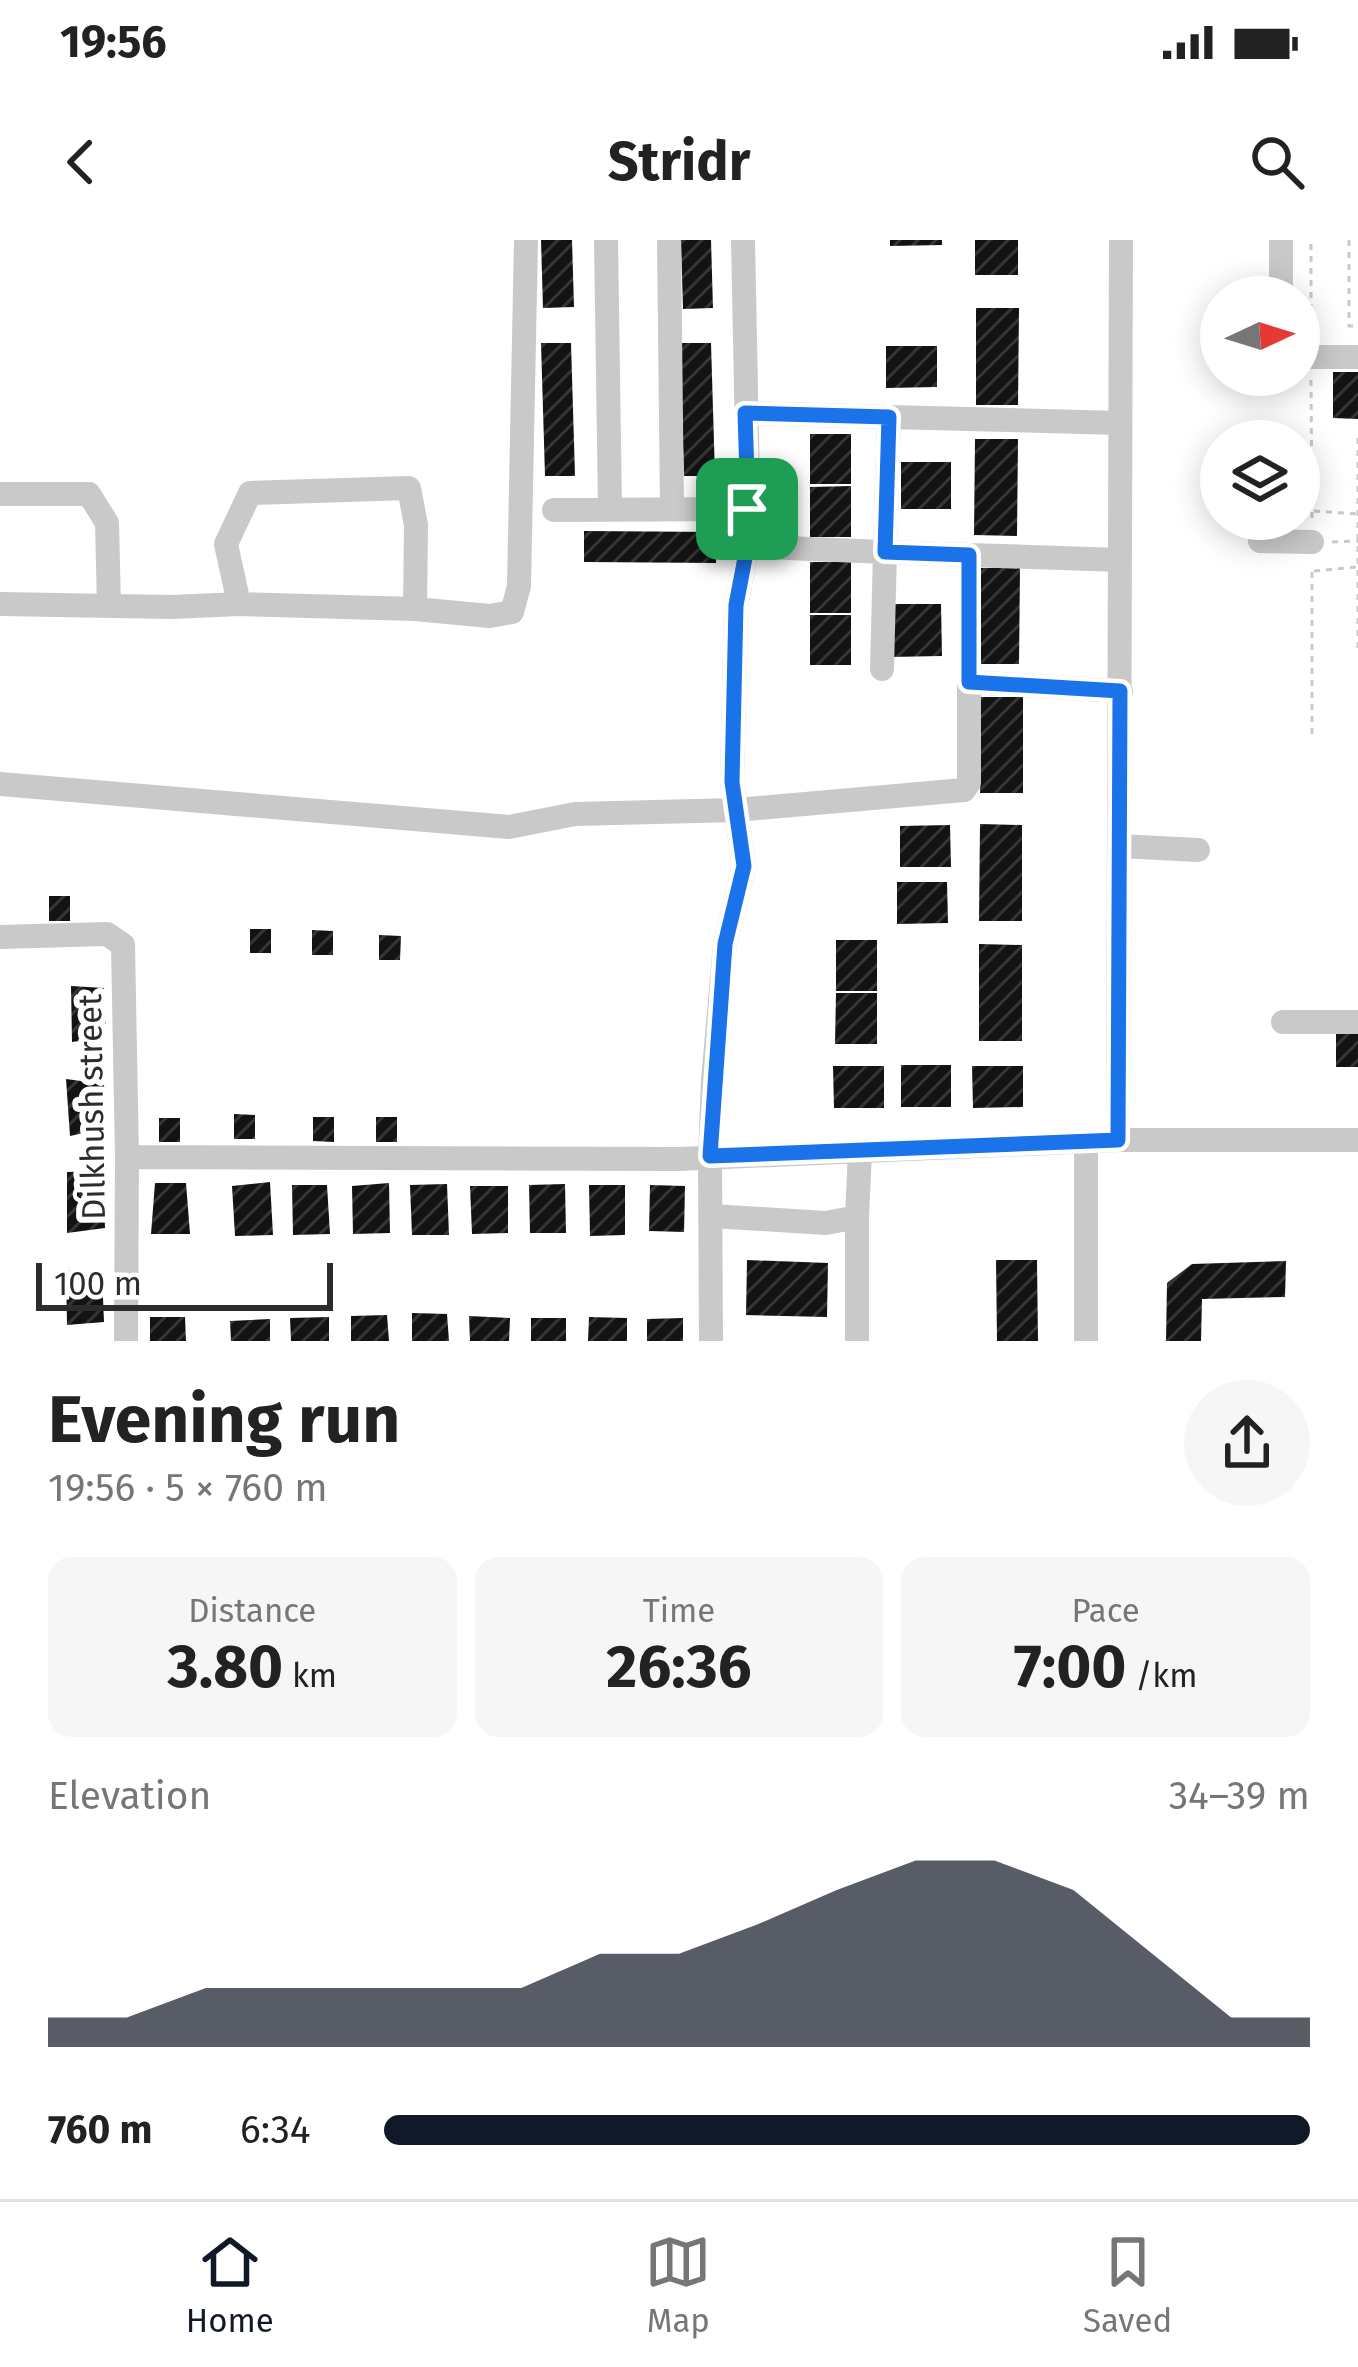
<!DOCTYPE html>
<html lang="en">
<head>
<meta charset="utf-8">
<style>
  :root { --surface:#fff; --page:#f6f6f6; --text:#222; --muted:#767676; --line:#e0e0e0; --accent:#111827 }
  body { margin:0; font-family:"Fira Sans",sans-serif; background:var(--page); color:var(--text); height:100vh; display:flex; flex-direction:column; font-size:45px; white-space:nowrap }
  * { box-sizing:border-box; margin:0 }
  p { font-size:39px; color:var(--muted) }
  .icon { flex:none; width:66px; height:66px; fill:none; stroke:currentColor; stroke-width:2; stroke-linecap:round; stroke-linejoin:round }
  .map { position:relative; height:1101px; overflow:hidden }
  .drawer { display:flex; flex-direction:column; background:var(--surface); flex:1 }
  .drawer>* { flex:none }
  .needle { width:78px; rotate:86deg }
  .controls { position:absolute; left:1200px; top:36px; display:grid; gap:24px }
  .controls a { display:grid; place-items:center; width:120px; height:120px; border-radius:50%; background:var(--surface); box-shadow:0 6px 30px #0003; font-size:60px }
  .scale { position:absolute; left:36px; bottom:30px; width:297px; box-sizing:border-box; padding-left:12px; border:6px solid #2c2c2c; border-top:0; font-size:33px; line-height:42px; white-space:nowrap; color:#2c2c2c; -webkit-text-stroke:9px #fff; paint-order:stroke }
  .pin { position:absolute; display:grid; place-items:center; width:102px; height:102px; color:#fff; margin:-51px; border-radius:24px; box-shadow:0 6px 18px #0006 }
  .round { display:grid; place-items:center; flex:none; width:126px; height:126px; border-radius:63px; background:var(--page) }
  .headline { display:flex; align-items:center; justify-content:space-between; height:204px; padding:0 48px }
  h1 { font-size:66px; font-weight:700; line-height:90px }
  .figures { display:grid; grid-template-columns:repeat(3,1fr); gap:18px; height:204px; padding:12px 48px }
  .figures div { display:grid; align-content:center; border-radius:24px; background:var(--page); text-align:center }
  .figures b { font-size:60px; font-weight:700 }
  .figures small { font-size:33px; font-weight:400 }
  .figures p { font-size:33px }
  .chart { height:336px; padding:24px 48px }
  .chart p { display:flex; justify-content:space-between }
  .chart svg { width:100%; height:216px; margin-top:12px; fill:var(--accent); opacity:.7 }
  ul { padding:0 48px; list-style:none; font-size:39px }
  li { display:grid; grid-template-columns:192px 144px 1fr; align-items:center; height:90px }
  li i { height:30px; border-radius:15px; background:var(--accent) }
  .status { display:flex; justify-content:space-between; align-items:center; height:84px; padding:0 60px; background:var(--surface); direction:ltr }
  .status svg { height:33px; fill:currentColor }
  header { display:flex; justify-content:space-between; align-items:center; height:156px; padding:0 48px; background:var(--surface); font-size:54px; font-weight:700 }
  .menu { display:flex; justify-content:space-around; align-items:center; height:168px; border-top:3px solid var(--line); background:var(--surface); font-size:33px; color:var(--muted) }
  .menu a { display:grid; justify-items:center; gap:6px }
  .menu .active { color:var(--accent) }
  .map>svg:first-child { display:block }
  .building { fill:url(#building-hatch) }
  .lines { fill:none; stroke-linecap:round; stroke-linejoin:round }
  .path { stroke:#c9c9c9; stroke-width:3; stroke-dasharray:6 6; stroke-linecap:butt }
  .minor { stroke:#c9c9c9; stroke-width:24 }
  .route-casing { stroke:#fff; stroke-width:24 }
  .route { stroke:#1a73e8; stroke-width:15 }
  .labels { text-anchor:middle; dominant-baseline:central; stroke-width:12; stroke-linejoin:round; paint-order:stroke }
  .street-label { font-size:33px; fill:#2c2c2c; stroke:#fff }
</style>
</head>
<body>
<div class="status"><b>19:56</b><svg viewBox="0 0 49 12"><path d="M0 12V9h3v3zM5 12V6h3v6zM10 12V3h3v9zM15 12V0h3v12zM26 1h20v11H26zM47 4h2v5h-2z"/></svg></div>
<header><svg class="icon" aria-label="back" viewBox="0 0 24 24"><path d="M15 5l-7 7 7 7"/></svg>Stridr<svg class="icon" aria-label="search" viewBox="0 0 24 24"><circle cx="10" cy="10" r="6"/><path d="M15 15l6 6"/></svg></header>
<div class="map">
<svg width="1358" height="1101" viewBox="0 0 1358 1101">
  <defs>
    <pattern id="building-hatch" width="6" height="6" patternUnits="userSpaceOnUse" patternTransform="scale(3)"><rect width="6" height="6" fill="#131313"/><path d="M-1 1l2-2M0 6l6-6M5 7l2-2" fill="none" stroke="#363636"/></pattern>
  </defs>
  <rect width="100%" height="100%" fill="#fff"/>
  <path class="building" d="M 541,0 L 572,0 L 574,67 L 543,68 Z
    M 681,0 L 711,0 L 713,68 L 683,69 Z
    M 890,0 L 942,0 L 942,5 L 890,6 Z
    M 975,0 L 1018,0 L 1018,35 L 975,35 Z
    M 976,68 L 1019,68 L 1018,165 L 976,165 Z
    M 541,103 L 571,103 L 575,236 L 545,236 Z
    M 680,103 L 711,103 L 715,236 L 684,236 Z
    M 886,106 L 937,106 L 937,147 L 886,148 Z
    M 1333,132 L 1358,132 L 1358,179 L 1333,178 Z
    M 810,194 L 851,194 L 851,244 L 810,244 Z
    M 975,199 L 1018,199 L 1017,296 L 974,295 Z
    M 901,222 L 951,222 L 951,269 L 901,269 Z
    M 851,246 L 851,297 L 810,297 L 810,247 Z
    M 584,291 L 717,292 L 716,323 L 584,322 Z
    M 810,322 L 851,322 L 851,373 L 810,373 Z
    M 977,328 L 1020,328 L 1019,424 L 977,424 Z
    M 889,364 L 941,364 L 942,416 L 890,417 Z
    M 810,375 L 851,375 L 851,425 L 810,425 Z
    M 981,457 L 1023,457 L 1023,553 L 980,553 Z
    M 980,584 L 1022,585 L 1022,681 L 979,681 Z
    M 950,585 L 951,627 L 900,627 L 900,586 Z
    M 897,642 L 947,642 L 948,683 L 897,684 Z
    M 49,656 L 70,656 L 70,681 L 49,681 Z
    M 250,689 L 271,689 L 271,713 L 250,713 Z
    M 312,690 L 333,691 L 333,715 L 312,715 Z
    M 379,695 L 401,696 L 400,720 L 379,720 Z
    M 836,700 L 877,700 L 877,751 L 836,751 Z
    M 979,704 L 1022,705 L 1022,801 L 979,801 Z
    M 71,746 L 104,748 L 106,797 L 72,802 Z
    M 836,753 L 877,753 L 877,804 L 835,804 Z
    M 1336,791 L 1358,791 L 1358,827 L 1336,827 Z
    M 901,825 L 951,825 L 951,867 L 901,867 Z
    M 833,826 L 884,826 L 884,868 L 834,868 Z
    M 972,826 L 1023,826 L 1023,867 L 973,868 Z
    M 66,839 L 104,844 L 106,888 L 70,896 Z
    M 234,874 L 255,875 L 255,899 L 234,899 Z
    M 313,877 L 334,877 L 334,902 L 313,901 Z
    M 376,877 L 397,877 L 397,902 L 376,902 Z
    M 159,878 L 180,878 L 180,902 L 159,902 Z
    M 103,931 L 105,988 L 67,993 L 67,932 Z
    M 270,942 L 273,995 L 235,996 L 232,946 Z
    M 155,943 L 186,943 L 190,994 L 151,994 Z
    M 389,943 L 390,993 L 353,994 L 352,946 Z
    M 447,944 L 449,995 L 412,995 L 410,945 Z
    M 565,944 L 566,993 L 530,993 L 529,945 Z
    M 292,945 L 327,945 L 330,994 L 293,995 Z
    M 589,945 L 625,945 L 625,995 L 590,996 Z
    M 650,945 L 685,946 L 684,992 L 649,991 Z
    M 470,946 L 508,946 L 508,993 L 472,994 Z
    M 747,1020 L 828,1023 L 827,1077 L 746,1075 Z
    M 996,1020 L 1037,1020 L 1038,1101 L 997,1101 Z
    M 1286,1021 L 1285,1057 L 1202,1059 L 1201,1101 L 1166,1101 L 1167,1043 L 1192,1024 Z
    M 66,1030 L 102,1034 L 104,1082 L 67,1085 Z
    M 412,1073 L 447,1074 L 449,1101 L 412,1101 Z
    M 387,1075 L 389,1101 L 351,1101 L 351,1076 Z
    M 469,1076 L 510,1078 L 509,1101 L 470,1101 Z
    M 150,1077 L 185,1077 L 186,1101 L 150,1101 Z
    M 329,1077 L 329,1101 L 291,1101 L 290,1078 Z
    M 589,1077 L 627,1078 L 627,1101 L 588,1101 Z
    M 531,1078 L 566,1078 L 566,1101 L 531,1101 Z
    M 683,1078 L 683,1101 L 647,1101 L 647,1079 Z
    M 270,1079 L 270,1101 L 231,1101 L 230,1081 Z"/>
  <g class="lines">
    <path class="path" d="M 1349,0 L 1349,86 L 1358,86
      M 1311,94 L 1311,0
      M 1311,140 L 1312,280
      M 1358,198 L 1358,414
      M 1314,271 L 1358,274
      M 1332,302 L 1358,301
      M 1314,331 L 1357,327
      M 1312,494 L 1312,326"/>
    <path class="minor" d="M 606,0 L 610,269
      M 669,0 L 672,268
      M 743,0 L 749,297 L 760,307 L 885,312 L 882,429
      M 1281,57 L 1281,0
      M 1311,117 L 1358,117
      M 745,173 L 889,177
      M 0,254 L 89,254 L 107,283 L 109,366
      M 554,270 L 747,269
      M 749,297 L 736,366 L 732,542 L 736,570 L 964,550 L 969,543 L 969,315 L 885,312 L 889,177 L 1120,183
      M 1260,301 L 1312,302
      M 969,315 L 1120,320
      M 0,364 L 171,367 L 239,364 L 415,369 L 490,376 L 512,372 L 519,346 L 526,0
      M 239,364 L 226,304 L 250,253 L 409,248 L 416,285 L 415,369
      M 969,442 L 1121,451
      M 0,544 L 509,587 L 575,574 L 736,570 L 744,626 L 725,704 L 713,840 L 710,916 L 711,1101
      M 1119,606 L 1198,610
      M 0,697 L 107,694 L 123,705 L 127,917 L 126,1101
      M 1283,782 L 1358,782
      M 1118,900 L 1121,0
      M 127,917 L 679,919 L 1118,900 L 1358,900
      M 712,976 L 826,983 L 857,977 L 860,911
      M 857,1101 L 857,977
      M 1086,1101 L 1086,902"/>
  </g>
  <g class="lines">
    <g class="route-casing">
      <path id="route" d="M 745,173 L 889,177 L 885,312 L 969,315 L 969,442 L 1120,451 L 1118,900 L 710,916 L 725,704 L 744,626 L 732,542 L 736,365 L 749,297 Z"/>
    </g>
    <use href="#route" class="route"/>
  </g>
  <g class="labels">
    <g class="street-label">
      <text transform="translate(92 867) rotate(-91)">Dilkhush street</text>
    </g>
  </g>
</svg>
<div class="controls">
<a><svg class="needle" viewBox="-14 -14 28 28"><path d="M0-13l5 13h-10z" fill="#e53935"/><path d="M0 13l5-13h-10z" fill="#767676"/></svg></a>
<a><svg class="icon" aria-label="layers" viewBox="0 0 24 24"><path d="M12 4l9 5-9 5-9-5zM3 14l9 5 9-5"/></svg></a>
</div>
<div class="scale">100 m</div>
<div class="pin" style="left:747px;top:269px;background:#1e9e55"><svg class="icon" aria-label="arrive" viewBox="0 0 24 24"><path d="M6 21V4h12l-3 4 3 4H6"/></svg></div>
</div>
<section class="drawer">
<div class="headline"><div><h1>Evening run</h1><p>19:56 · 5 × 760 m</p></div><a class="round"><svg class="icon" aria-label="share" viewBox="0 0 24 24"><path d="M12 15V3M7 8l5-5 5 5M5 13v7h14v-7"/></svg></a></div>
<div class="figures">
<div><p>Distance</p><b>3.80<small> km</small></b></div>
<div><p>Time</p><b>26:36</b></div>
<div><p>Pace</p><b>7:00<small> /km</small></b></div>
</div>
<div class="chart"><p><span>Elevation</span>34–39 m</p>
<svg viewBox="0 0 160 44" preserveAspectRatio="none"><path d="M0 44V38L10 38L20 32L30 32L40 32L50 32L60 32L70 25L80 25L90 19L100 12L110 6L120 6L130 12L140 25L150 38L160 38V44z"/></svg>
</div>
<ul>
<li><b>760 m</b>6:34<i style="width:100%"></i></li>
</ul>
</section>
<nav class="menu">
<a class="active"><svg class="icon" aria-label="home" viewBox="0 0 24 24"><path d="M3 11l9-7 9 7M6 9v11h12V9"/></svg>Home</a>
<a><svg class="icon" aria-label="map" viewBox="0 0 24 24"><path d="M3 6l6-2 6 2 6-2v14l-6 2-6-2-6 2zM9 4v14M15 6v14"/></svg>Map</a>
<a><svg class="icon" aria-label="saved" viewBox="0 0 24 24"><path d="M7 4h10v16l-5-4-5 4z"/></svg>Saved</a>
</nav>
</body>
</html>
